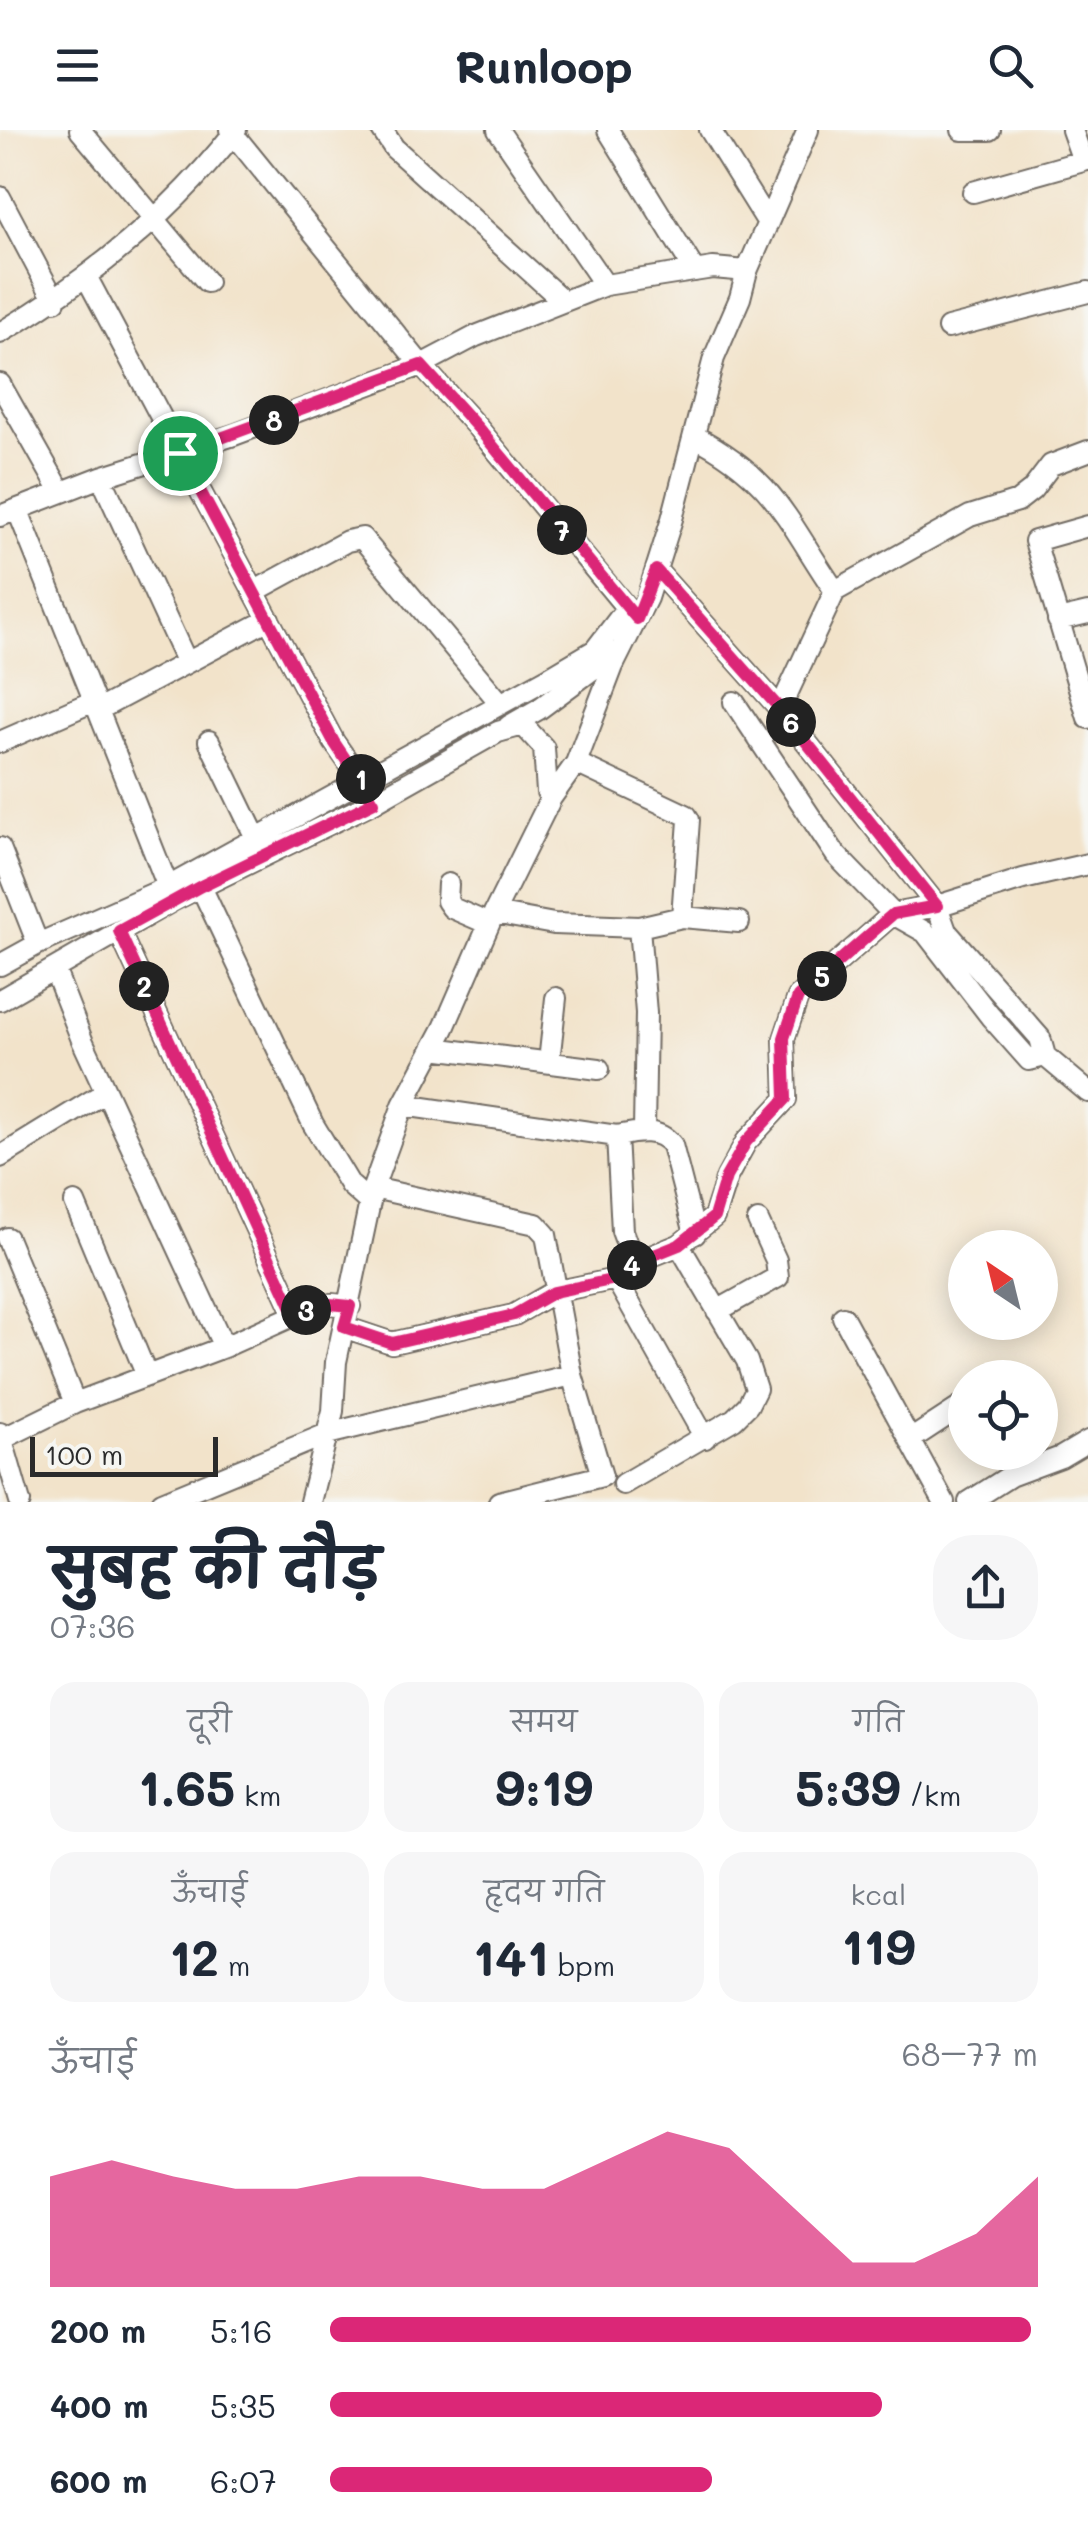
<!DOCTYPE html>
<html lang="hi">
<head>
<meta charset="utf-8">
<style>
  :root { --surface:#fff; --page:#f6f6f7; --text:#1f2937; --muted:#747a83; --accent:#db2777 }
  body { margin:0; font-family:Mali,"Playpen Sans Deva",sans-serif; background:var(--page); color:var(--text); height:100vh; display:flex; flex-direction:column; font-size:38px; white-space:nowrap }
  * { box-sizing:border-box; margin:0 }
  p { font-size:32px; color:var(--muted) }
  .icon { flex:none; width:55px; height:55px; fill:none; stroke:currentColor; stroke-width:2; stroke-linecap:round; stroke-linejoin:round }
  .map { position:relative; height:1372px; overflow:hidden }
  .side { display:flex; flex-direction:column; background:var(--surface); flex:1 }
  .side>* { flex:none }
  .needle { width:65px; rotate:325deg }
  .tools { position:absolute; left:948px; top:1100px; display:grid; gap:20px }
  .tools a { display:grid; place-items:center; width:110px; height:110px; border-radius:50%; background:var(--surface); box-shadow:0 5px 25px #0003; font-size:50px }
  .scale { position:absolute; left:30px; bottom:25px; width:188px; box-sizing:border-box; padding-left:10px; border:5px solid #2b2b2b; border-top:0; font-size:28px; line-height:35px; white-space:nowrap; color:#2b2b2b; -webkit-text-stroke:8px #f6f6f2; paint-order:stroke }
  .pin { position:absolute; display:grid; place-items:center; width:85px; height:85px; color:#fff; margin:-42px; border:5px solid #fff; border-radius:50%; box-shadow:0 2px 10px #0007 }
  .km { position:absolute; width:50px; height:50px; margin:-25px; border-radius:50%; background:#222; color:#fff; font-size:28px; line-height:50px; text-align:center }
  .round { display:grid; place-items:center; flex:none; width:105px; height:105px; border-radius:40px; background:var(--page) }
  .summary { display:flex; align-items:center; justify-content:space-between; height:170px; padding:0 50px }
  h1 { font-size:55px; font-weight:700; line-height:75px }
  .stats { display:grid; grid-template-columns:repeat(3,1fr); gap:15px; height:170px; padding:10px 50px }
  .stats div { display:grid; align-content:center; border-radius:25px; background:var(--page); text-align:center }
  .stats b { font-size:50px; font-weight:700 }
  .stats small { font-size:28px; font-weight:400 }
  .stats p { font-size:28px }
  .chart { height:280px; padding:20px 50px }
  .chart p { display:flex; justify-content:space-between }
  .chart svg { width:100%; height:180px; margin-top:10px; fill:var(--accent); opacity:.7 }
  ul { padding:0 50px; list-style:none; font-size:32px }
  li { display:grid; grid-template-columns:160px 120px 1fr; align-items:center; height:75px }
  li i { height:25px; border-radius:12px; background:var(--accent) }
  header { display:flex; justify-content:space-between; align-items:center; height:130px; padding:0 50px; background:var(--surface); font-size:45px; font-weight:700 }
  .map>svg:first-child { display:block }
  .lines { fill:none; stroke-linecap:round; stroke-linejoin:round }
  .minor-casing { stroke:#716b63; stroke-width:24 }
  .minor { stroke:#fff; stroke-width:20 }
  .route-casing { stroke:#fff; stroke-width:20 }
  .route { stroke:#db2777; stroke-width:12 }
</style>
</head>
<body>
<header><svg class="icon" aria-label="menu" viewBox="0 0 24 24"><path d="M4 6h16M4 12h16M4 18h16"/></svg>Runloop<svg class="icon" aria-label="search" viewBox="0 0 24 24"><circle cx="10" cy="10" r="6"/><path d="M15 15l6 6"/></svg></header>
<div class="map">
<svg width="1088" height="1372" viewBox="0 0 1088 1372">
  <rect width="100%" height="100%" fill="#f6f6f2"/>
  <filter id="ink" filterUnits="userSpaceOnUse"><feTurbulence type="fractalNoise" baseFrequency=".01" numOctaves="2"/><feDisplacementMap in="SourceGraphic" scale="20" xChannelSelector="R" yChannelSelector="G"/><feConvolveMatrix kernelMatrix="1 2 1 2 8 2 1 2 1" color-interpolation-filters="sRGB"/></filter>
  <filter id="wash" filterUnits="userSpaceOnUse"><feTurbulence type="fractalNoise" baseFrequency=".0048" numOctaves="4" result="noise"/><feDisplacementMap in="SourceGraphic" scale="40" xChannelSelector="R" yChannelSelector="G"/><feGaussianBlur stdDeviation="2.25" result="paint"/><feColorMatrix in="noise" values="0 0 0 0 0 0 0 0 0 0 0 0 0 0 0 0 0 1.4 0 .05"/><feComposite in="paint" operator="in"/></filter>
  <g filter="url(#wash)">
    <rect width="100%" height="100%" fill="#f2e3ca"/>
  </g>
  <g filter="url(#ink)">
    <g class="lines">
      <g class="minor-casing">
        <path id="minor" d="M 80,0 L 207,152
          M 230,0 L 421,235 L 478,298 L 635,488
          M 382,0 L 394,18 L 562,170
          M 498,0 L 605,155
          M 608,0 L 695,141
          M 710,0 L 768,93
          M 962,0 L 990,0
          M 1072,0 L 1083,31 L 1088,30
          M 973,62 L 1083,31
          M 0,67 L 55,171
          M 87,148 L 334,612 L 370,663
          M 948,198 L 1088,162
          M 0,203 C 91,149 171,84 236,0
          M 0,254 L 61,362
          M 694,306 C 775,348 787,391 835,461
          M 101,347 L 186,531
          M 18,381 L 98,580 L 269,489
          M 0,386 L 101,347 L 234,305 L 421,235 L 476,206 L 605,155 L 713,138 L 747,141
          M 1088,396 L 1035,411 L 1088,588
          M 656,440 L 780,579 L 937,776 L 946,801 L 1040,908 L 1045,926 L 1088,962
          M 255,461 L 347,411 L 362,408 L 501,574
          M 1058,490 L 1088,483
          M 734,572 L 836,725 L 893,784 L 925,802 L 990,886 L 1029,930 L 1045,926
          M 780,579 L 835,461 L 970,386 L 1018,371 L 1032,360 L 1051,335 L 1088,321
          M 98,580 L 168,757
          M 509,596 L 539,579 L 616,522
          M 209,611 L 257,710
          M 0,612 L 94,571
          M 576,633 L 686,685 L 689,690 L 682,787
          M 0,718 L 38,814
          M 448,754 L 447,771 L 452,778 L 489,794
          M 201,757 L 313,994 L 350,1055 L 370,1073
          M 494,783 L 554,794 L 639,797 L 682,787 L 739,792
          M 639,797 L 646,883 L 644,1000
          M 119,801 L 295,1184
          M 0,835 L 38,814 L 168,757 L 546,549 L 595,520 L 627,478
          M 55,841 L 82,910 L 224,1217
          M 0,870 L 172,771 L 374,672 L 498,602 L 523,595 L 544,618 L 547,662 L 551,668
          M 433,918 L 599,939
          M 549,932 L 556,868
          M 403,975 L 617,1006 C 636,1002 658,997 672,1015 L 695,1104
          M 617,1006 L 622,1101 L 634,1133
          M 0,1027 L 106,962
          M 373,1058 L 536,1094 L 546,1105 L 572,1245 L 602,1346 L 499,1372
          M 75,1073 L 147,1246
          M 7,1108 L 75,1273
          M 616,1149 L 705,1308
          M 717,1181 L 778,1147 L 776,1130 L 758,1091
          M 843,1187 L 944,1372
          M 344,1197 L 392,1213 L 514,1185 L 554,1162 L 616,1149 L 634,1133 L 679,1115 L 714,1087 L 727,1047 L 746,1012 L 786,969 L 784,909 L 798,867 L 893,784 L 937,776 L 1023,749 L 1088,734
          M 0,1303 L 20,1372
          M 0,1310 L 75,1273 L 224,1217 L 313,1177 L 331,1174 L 350,1176
          M 910,1310 L 965,1274
          M 623,1354 L 734,1289 L 748,1275 L 756,1259 L 747,1231 L 679,1115
          M 162,1372 L 327,1304 L 572,1245
          M 310,1372 L 333,1281 L 336,1232 L 373,1058 L 403,975 L 444,898 L 494,783 L 551,668 L 576,633 L 613,536 L 647,468 L 672,389 L 714,228 L 740,168 L 747,141 L 808,0
          M 969,1372 L 1010,1346 L 1061,1327 L 1088,1311"/>
      </g>
      <use href="#minor" class="minor"/>
    </g>
  </g>
  <g class="lines" filter="url(#ink)">
    <g class="route-casing">
      <path id="route" d="M 421,235 L 478,298 L 637,489 L 656,440 L 780,579 L 937,776 L 893,784 L 798,867 L 784,908 L 786,969 L 746,1012 L 726,1047 L 714,1087 L 679,1115 L 634,1133 L 616,1149 L 554,1162 L 514,1185 L 392,1213 L 344,1197 L 350,1176 L 330,1174 L 295,1184 L 119,801 L 201,756 L 374,672 L 334,612 L 180,323 Z"/>
    </g>
    <use href="#route" class="route"/>
  </g>
</svg>
<div class="tools">
<a><svg class="needle" viewBox="-14 -14 28 28"><path d="M0-13l5 13h-10z" fill="#e53935"/><path d="M0 13l5-13h-10z" fill="#747a83"/></svg></a>
<a><svg class="icon" aria-label="locate" viewBox="0 0 24 24"><circle cx="12" cy="12" r="6"/><path d="M12 2v4M12 18v4M2 12h4M18 12h4"/></svg></a>
</div>
<div class="scale">100 m</div>
<div class="pin" style="left:180px;top:323px;background:#1e9e55"><svg class="icon" aria-label="arrive" viewBox="0 0 24 24"><path d="M6 21V4h12l-3 4 3 4H6"/></svg></div>
<b class="km" style="left:361px;top:649px">1</b>
<b class="km" style="left:144px;top:856px">2</b>
<b class="km" style="left:306px;top:1180px">3</b>
<b class="km" style="left:632px;top:1135px">4</b>
<b class="km" style="left:822px;top:846px">5</b>
<b class="km" style="left:791px;top:592px">6</b>
<b class="km" style="left:562px;top:400px">7</b>
<b class="km" style="left:274px;top:290px">8</b>
</div>
<section class="side">
<div class="summary"><div><h1>सुबह की दौड़</h1><p>07:36</p></div><a class="round"><svg class="icon" aria-label="share" viewBox="0 0 24 24"><path d="M12 15V3M7 8l5-5 5 5M5 13v7h14v-7"/></svg></a></div>
<div class="stats">
<div><p>दूरी</p><b>1.65<small> km</small></b></div>
<div><p>समय</p><b>9:19</b></div>
<div><p>गति</p><b>5:39<small> /km</small></b></div>
</div>
<div class="stats">
<div><p>ऊँचाई</p><b>12<small> m</small></b></div>
<div><p>हृदय गति</p><b>141<small> bpm</small></b></div>
<div><p>kcal</p><b>119</b></div>
</div>
<div class="chart"><p><span>ऊँचाई</span>68–77 m</p>
<svg viewBox="0 0 160 44" preserveAspectRatio="none"><path d="M0 44V17L10 13L20 17L30 20L40 20L50 17L60 17L70 20L80 20L90 13L100 6L110 10L120 24L130 38L140 38L150 31L160 17V44z"/></svg>
</div>
<ul>
<li><b>200 m</b>5:16<i style="width:99%"></i></li>
<li><b>400 m</b>5:35<i style="width:78%"></i></li>
<li><b>600 m</b>6:07<i style="width:54%"></i></li>
</ul>
</section>
</body>
</html>
